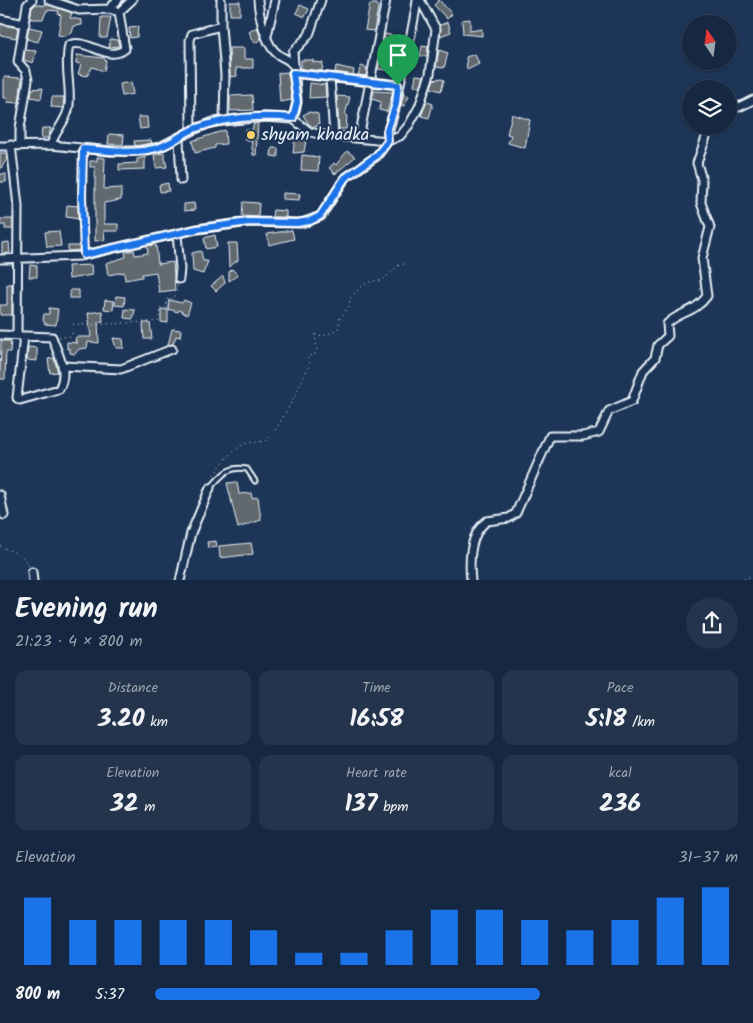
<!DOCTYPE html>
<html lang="en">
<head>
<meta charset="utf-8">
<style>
  :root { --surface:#162841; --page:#23344c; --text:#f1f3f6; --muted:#9ea6b1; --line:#35445a; --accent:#1a73e8 }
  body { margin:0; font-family:Kalam,sans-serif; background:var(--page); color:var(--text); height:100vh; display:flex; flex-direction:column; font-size:19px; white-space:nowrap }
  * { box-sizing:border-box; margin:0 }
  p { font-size:16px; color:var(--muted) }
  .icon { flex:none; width:28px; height:28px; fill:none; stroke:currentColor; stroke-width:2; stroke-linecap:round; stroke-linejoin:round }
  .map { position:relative; height:580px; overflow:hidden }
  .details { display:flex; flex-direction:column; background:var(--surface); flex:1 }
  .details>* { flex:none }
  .needle { width:32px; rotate:347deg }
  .controls { position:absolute; left:682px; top:15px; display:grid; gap:10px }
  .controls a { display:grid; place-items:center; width:55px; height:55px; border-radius:50%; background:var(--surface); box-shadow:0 1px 4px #0004,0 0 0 1px var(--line); font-size:25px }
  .pin { position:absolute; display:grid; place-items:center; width:42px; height:42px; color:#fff; margin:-51px -21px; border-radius:50% 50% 50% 0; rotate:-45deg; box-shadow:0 0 5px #0007 }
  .pin .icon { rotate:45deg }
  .round { display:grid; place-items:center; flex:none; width:52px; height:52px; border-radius:26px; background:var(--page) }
  .overview { display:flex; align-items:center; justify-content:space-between; height:85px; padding:0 15px }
  h1 { font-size:28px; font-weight:600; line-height:38px }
  .metrics { display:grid; grid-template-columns:repeat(3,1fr); gap:8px; height:85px; padding:5px 15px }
  .metrics div { display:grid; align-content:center; border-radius:12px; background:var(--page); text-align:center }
  .metrics b { font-size:25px; font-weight:600 }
  .metrics small { font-size:14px; font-weight:400 }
  .metrics p { font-size:14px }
  .chart { height:140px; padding:10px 15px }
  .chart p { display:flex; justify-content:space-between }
  .chart svg { width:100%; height:90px; margin-top:5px; stroke:var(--accent); stroke-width:6 }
  ul { padding:0 15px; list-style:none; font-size:16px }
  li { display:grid; grid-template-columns:80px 60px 1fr; align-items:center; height:38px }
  li i { height:12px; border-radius:6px; background:var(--accent) }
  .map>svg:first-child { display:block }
  .building { fill:#62696e; stroke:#e8f1f8 }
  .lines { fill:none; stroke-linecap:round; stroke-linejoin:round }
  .lane-casing { stroke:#e8f1f8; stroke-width:7 }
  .street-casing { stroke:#e8f1f8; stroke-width:11 }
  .path { stroke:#e8f1f8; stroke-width:1; stroke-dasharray:1 4; stroke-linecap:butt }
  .lane { stroke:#1d3557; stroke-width:3 }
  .street { stroke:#1d3557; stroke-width:7 }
  .route-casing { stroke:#fff; stroke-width:10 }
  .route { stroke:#1a73e8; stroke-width:6 }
  .poi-dot { fill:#ffd166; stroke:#1d3557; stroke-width:2 }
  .labels { text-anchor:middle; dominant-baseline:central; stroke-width:4; stroke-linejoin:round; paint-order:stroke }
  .poi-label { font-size:18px; fill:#e8f1f8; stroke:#1d3557; text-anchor:start }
</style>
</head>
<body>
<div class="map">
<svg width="753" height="581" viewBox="0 0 753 581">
  <rect width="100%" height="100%" fill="#1d3557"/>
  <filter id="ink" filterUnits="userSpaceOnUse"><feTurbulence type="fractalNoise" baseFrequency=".02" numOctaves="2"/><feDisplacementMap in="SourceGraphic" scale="10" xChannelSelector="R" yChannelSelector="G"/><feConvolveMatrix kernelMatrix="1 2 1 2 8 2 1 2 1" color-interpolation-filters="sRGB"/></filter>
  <g filter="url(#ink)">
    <path class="building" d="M 439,0 L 452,14 L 447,19 L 434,5 Z
      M 230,2 L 240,2 L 240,15 L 230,15 Z
      M 45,3 L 72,13 L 70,18 L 82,20 L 82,25 L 74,26 L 72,33 L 64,36 L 58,35 L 61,15 L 58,14 L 59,11 L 47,10 L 43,19 L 30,19 L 32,8 L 36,4 L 44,6 Z
      M 370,4 L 377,4 L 378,7 L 374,31 L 365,30 Z
      M 300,5 L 309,9 L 305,17 L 296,13 Z
      M 101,17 L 111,17 L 107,38 L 100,38 Z
      M 470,19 L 470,31 L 482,29 L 482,36 L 463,34 L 462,20 Z
      M 448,22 L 451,32 L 440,36 L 440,25 Z
      M 0,24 L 18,28 L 16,38 L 0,35 Z
      M 29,27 L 42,30 L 38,42 L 27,39 Z
      M 138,27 L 137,37 L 130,38 L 129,28 Z
      M 257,27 L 261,39 L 255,43 L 249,32 Z
      M 385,34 L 395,36 L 392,46 L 396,47 L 395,51 L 402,52 L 400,59 L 389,56 L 385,70 L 378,69 L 380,59 L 383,59 L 385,48 L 382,48 Z
      M 110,39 L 118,40 L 119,46 L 109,47 Z
      M 422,46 L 428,47 L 427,56 L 420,56 Z
      M 229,48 L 244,48 L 244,59 L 253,59 L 253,68 L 236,68 L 237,76 L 230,77 Z
      M 25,50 L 36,51 L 33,63 L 24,60 Z
      M 439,50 L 448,53 L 444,68 L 436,67 Z
      M 412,54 L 419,55 L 416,63 L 410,62 Z
      M 475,54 L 479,64 L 467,70 L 466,57 Z
      M 77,55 L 104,58 L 106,61 L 104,71 L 92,67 L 87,76 L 78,74 L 81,64 L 76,63 Z
      M 301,60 L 313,60 L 313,62 L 323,63 L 322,71 L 301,69 Z
      M 336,66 L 354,70 L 353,75 L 335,72 Z
      M 361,66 L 367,68 L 366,76 L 358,75 Z
      M 288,72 L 292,100 L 280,102 L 278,73 Z
      M 416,75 L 424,76 L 420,87 L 414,86 Z
      M 4,77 L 22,78 L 19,103 L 7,102 L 8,98 L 4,98 Z
      M 438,78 L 444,80 L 441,91 L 431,88 L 434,79 L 437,80 Z
      M 131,82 L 133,94 L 122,96 L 120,84 Z
      M 310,83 L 325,85 L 326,97 L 309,98 Z
      M 43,88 L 41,99 L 31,97 L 32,89 Z
      M 374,91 L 393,92 L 387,112 L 379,110 L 381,102 L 372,99 Z
      M 404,93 L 409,96 L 404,106 L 401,105 Z
      M 252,95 L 253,110 L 230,111 L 230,96 Z
      M 337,96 L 350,97 L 345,115 L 347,115 L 346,129 L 339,129 Z
      M 52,97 L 64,97 L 63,108 L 51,107 Z
      M 427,102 L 433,104 L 429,118 L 421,116 Z
      M 309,112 L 318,114 L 319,126 L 313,127 L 308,123 L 303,115 Z
      M 512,114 L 530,120 L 525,148 L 508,143 L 511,135 L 507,134 Z
      M 138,117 L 147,117 L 148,128 L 140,129 Z
      M 254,123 L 258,123 L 256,155 L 253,155 L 251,140 L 245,140 L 245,130 L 252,130 Z
      M 42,128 L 51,128 L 48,138 L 41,138 Z
      M 225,130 L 226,144 L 215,145 L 215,148 L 195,153 L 192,141 Z
      M 109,134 L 124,135 L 123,145 L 108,144 Z
      M 295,136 L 306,140 L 304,152 L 293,153 Z
      M 151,140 L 152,143 L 135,146 L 134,141 Z
      M 272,148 L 278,148 L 278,157 L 271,156 Z
      M 347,151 L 355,157 L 335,174 L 329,168 L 334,163 L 336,165 Z
      M 0,153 L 7,153 L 7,159 L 0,170 Z
      M 164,153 L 167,167 L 156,168 L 154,155 Z
      M 302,155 L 319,157 L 318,171 L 301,170 Z
      M 97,157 L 105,158 L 104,189 L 121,188 L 121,200 L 104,203 L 104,224 L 118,224 L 118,231 L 104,231 L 105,240 L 95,241 L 95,167 L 90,167 L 90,161 L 97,161 Z
      M 145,157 L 145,169 L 119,170 L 119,164 L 137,163 L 137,159 Z
      M 0,174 L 6,174 L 6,182 L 0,182 Z
      M 168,183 L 169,191 L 160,192 L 159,185 Z
      M 283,193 L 300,194 L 299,200 L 283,199 Z
      M 243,202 L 259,203 L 258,217 L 242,216 Z
      M 194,203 L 195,210 L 184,211 L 184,204 Z
      M 67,205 L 79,206 L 79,219 L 66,217 Z
      M 273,210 L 286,211 L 286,217 L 272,217 Z
      M 0,219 L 13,219 L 13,229 L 5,229 L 5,225 L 0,225 Z
      M 292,230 L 294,239 L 269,245 L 267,234 Z
      M 59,231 L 61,246 L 47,247 L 45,232 Z
      M 215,235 L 217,247 L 206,249 L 204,238 Z
      M 9,242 L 10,253 L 2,254 L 2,243 Z
      M 228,243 L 237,243 L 238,260 L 229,267 Z
      M 156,245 L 158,264 L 173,262 L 175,290 L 159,292 L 156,272 L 142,274 L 142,277 L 125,280 L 124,272 L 108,275 L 106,263 L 126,257 L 125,252 L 134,250 L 135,255 L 148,253 L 147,246 Z
      M 68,246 L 80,246 L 80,250 L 68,251 Z
      M 201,251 L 203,261 L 208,261 L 203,274 L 193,271 L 192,253 Z
      M 30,265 L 37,266 L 37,277 L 29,277 Z
      M 91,265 L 92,275 L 69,279 L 68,266 Z
      M 232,269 L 238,275 L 229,281 L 229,272 Z
      M 223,276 L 225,283 L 216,291 L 211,286 Z
      M 7,284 L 12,284 L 12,315 L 0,315 L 0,305 L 7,305 Z
      M 70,290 L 79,290 L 79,298 L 70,298 Z
      M 116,296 L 125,297 L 124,306 L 115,305 Z
      M 105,300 L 114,301 L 113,310 L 104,309 Z
      M 169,300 L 182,303 L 184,300 L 191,303 L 187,315 L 179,310 L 178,312 L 168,309 Z
      M 49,308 L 58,309 L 56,325 L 45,324 L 43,320 L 44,314 L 49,314 Z
      M 125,309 L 135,310 L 133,319 L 124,318 Z
      M 161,309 L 168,310 L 168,323 L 161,322 Z
      M 102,311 L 103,321 L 98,322 L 99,343 L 88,342 L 87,348 L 79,349 L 75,354 L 70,353 L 70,349 L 67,349 L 67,342 L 78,343 L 75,341 L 76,337 L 91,337 L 88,313 Z
      M 143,323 L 150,323 L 152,339 L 144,339 Z
      M 172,329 L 181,330 L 180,337 L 176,336 L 173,344 L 168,345 Z
      M 113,338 L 123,339 L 124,348 L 116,348 Z
      M 1,341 L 11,341 L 10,352 L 6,352 L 5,379 L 0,379 Z
      M 28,347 L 37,348 L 37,361 L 27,360 Z
      M 54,358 L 58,372 L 50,373 L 48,359 Z
      M 237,482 L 239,494 L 251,493 L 252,498 L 258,497 L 261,520 L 238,528 L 227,483 Z
      M 216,541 L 217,547 L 208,548 L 207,542 Z
      M 251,543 L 253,554 L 220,558 L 219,546 Z"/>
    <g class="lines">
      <g class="lane-casing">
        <path id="lane" d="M 83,149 L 82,196 L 84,255
          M 211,487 C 222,475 229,465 247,469 L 255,481"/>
      </g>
      <g class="street-casing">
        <path id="street" d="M 49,0 L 79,10 L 109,9 L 119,12
          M 258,0 C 259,15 265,46 279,55 C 284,59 288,58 292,64
          M 109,9 L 118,0
          M 0,19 L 25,24
          M 221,26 L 225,75 L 224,121
          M 267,36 L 275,0
          M 293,73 L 398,85
          M 330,78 L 334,136
          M 729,108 L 739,107 L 753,100
          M 293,119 L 297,102 L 293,52 L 309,35 L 321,0
          M 191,131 L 190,40 L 192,34 L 221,26 L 221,0
          M 359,138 L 386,0
          M 179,139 L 181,180
          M 20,144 L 20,128 L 28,80 L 26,71 L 18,62 L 27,5 L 32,0
          M 11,145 L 18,206 L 17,336
          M 51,145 C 55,130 68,120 69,105 C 71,84 64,66 69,45 C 87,37 107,63 125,49 L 119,12 L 132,0
          M 0,146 L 51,145 L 111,151 L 140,151 L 160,147 L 191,131 L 213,122 L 265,117 L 293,119 L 310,132 L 323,135 L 388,141 C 387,128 394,117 396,104 C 402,70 413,33 417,0
          M 177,234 L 180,268 L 179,279
          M 0,259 L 80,256 L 197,229 L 249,222 L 302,223 L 321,216 L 345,178 L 377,156 L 388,141 L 400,136 L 409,125 L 419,107 L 430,74 L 436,29 L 420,0
          M 0,335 L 52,337 C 58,355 69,371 59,389 L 20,400 L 17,398 L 24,336
          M 63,366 L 121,369 L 172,349
          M 0,495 L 4,515
          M 32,572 L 33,581
          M 180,581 L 191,533 L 210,488
          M 471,581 C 469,562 469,534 487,521 L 509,518 L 516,513 L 550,436 L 583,436 L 599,432 L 609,411 L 632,401 L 643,371 L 655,358 L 658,345 L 668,336 L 667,324 C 678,312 695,313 707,296 L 702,258 L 710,227 L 701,203 L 702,180 L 697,163 L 710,126"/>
      </g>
      <path class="path" d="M 59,337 L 72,336 L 73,324 L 89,325 L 159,321 L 160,307 L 166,308 L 167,299 L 174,299 L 178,285
        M 214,475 C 220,465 236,446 247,443 C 254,442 260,443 266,440 C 278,433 304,377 310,363 L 307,357 L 315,354 L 317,349 L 315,335 L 324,336 L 338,329 L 340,318 L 350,305 L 349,299 C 360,288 366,279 382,281 L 399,265 L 404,264
        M 0,546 L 22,556 L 29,566
        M 739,581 L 753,575"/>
      <use href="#lane" class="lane"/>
      <use href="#street" class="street"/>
    </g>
  </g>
  <g class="lines" filter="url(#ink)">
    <g class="route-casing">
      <path id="route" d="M 293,73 L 398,85 L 396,104 L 387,131 L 388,141 L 376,156 L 345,178 L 320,216 L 310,221 L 297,223 L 249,222 L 197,229 L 84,255 L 82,196 L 83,149 C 108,151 136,155 160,147 C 173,143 182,134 194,129 C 225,117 261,115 293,118 L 297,102 Z"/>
    </g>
    <use href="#route" class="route"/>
  </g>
  <circle class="poi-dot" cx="251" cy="135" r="5"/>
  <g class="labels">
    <g class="poi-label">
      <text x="261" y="135">shyam khadka</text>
    </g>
  </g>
</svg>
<div class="controls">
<a><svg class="needle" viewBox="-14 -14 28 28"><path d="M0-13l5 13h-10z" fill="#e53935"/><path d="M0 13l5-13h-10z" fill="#9ea6b1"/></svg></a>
<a><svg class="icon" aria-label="layers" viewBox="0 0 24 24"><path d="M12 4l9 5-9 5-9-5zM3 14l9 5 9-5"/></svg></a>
</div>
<div class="pin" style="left:398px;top:85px;background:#1e9e55"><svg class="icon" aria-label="arrive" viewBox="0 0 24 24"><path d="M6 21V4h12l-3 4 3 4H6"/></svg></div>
</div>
<section class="details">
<div class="overview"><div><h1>Evening run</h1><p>21:23 · 4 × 800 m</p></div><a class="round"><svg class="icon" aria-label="share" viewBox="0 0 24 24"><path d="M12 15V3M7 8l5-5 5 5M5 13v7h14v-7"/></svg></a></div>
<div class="metrics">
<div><p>Distance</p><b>3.20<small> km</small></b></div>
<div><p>Time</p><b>16:58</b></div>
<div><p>Pace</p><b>5:18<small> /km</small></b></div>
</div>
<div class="metrics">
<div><p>Elevation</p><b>32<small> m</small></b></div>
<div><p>Heart rate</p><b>137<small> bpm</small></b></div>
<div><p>kcal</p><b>236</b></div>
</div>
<div class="chart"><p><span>Elevation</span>31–37 m</p>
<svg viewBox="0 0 160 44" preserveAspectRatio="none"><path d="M5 44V11M15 44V22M25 44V22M35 44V22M45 44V22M55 44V27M65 44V38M75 44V38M85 44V27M95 44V17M105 44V17M115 44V22M125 44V27M135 44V22M145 44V11M155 44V6"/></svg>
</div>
<ul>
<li><b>800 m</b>5:37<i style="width:66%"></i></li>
</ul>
</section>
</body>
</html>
